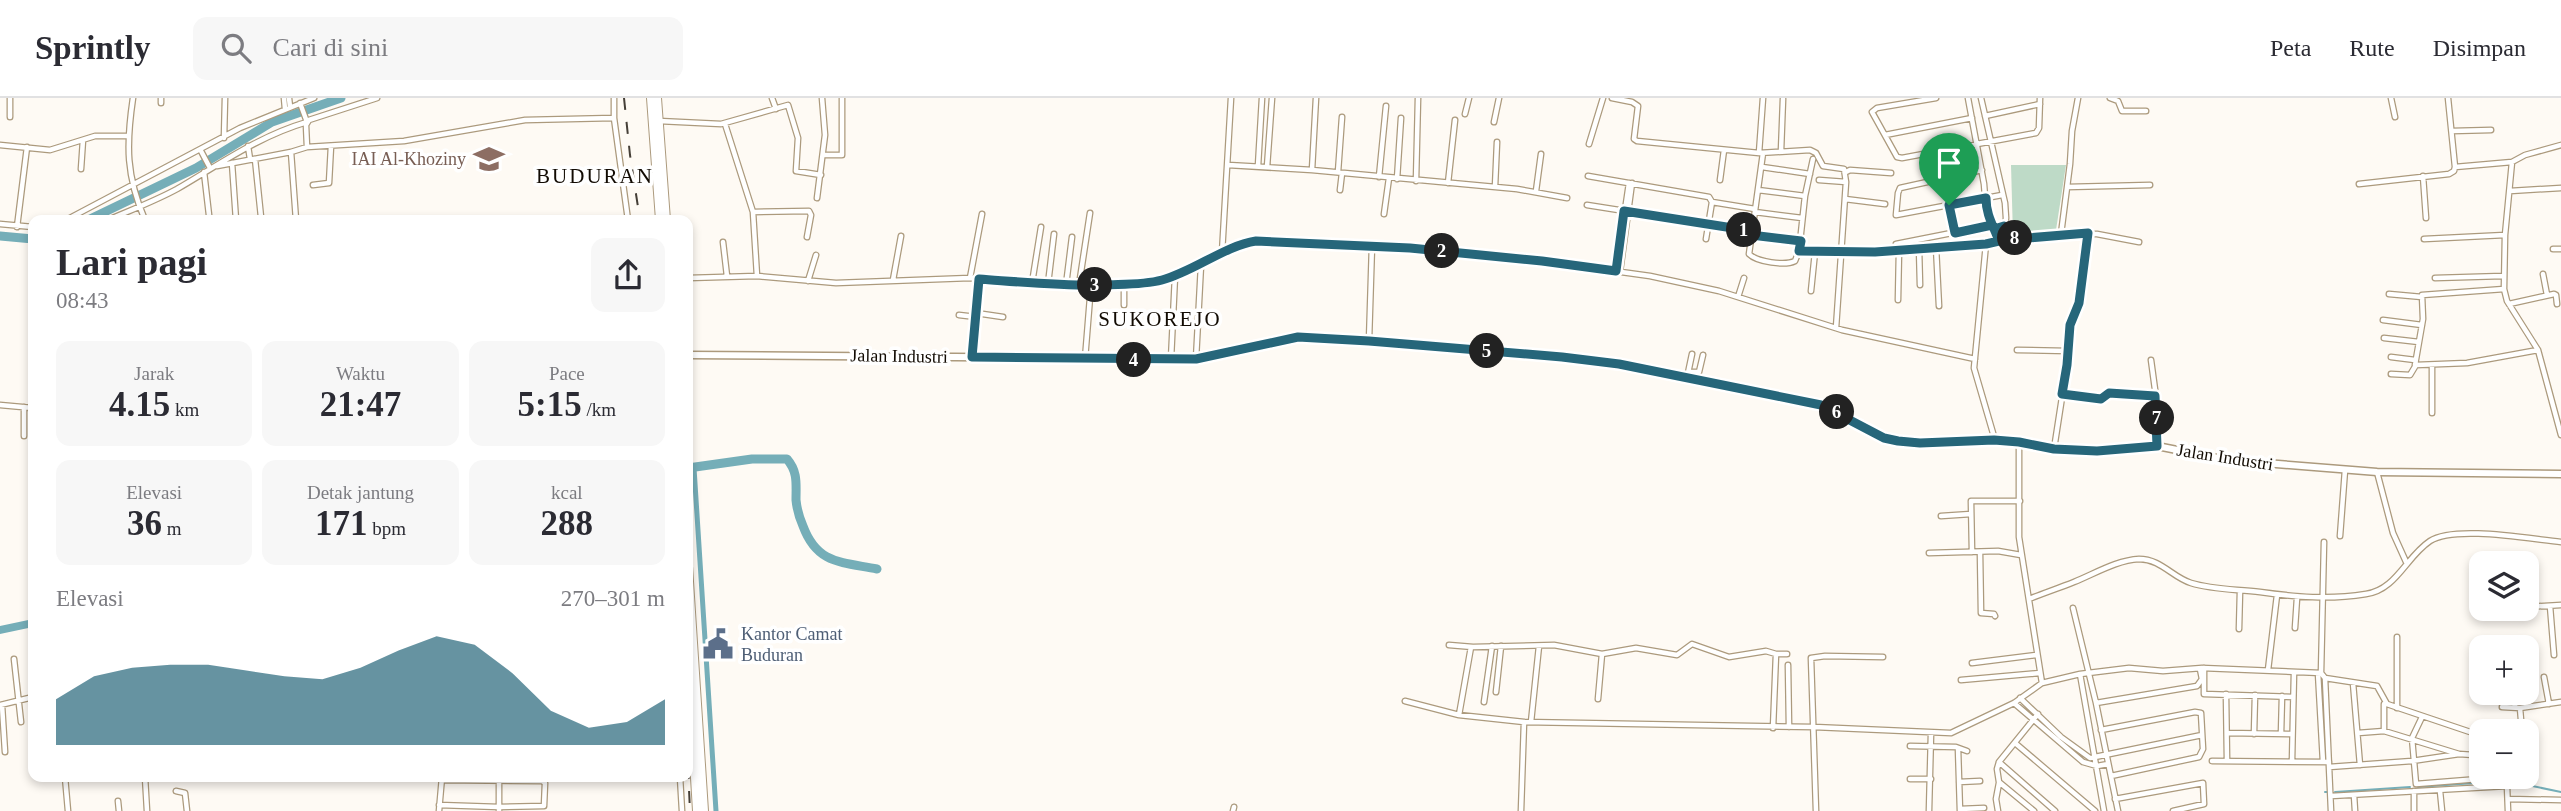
<!DOCTYPE html>
<html lang="id">
<head>
<meta charset="utf-8">
<style>
  :root { --surface:#fff; --page:#f7f7f7; --text:#2b2b33; --muted:#7c7c81; --line:#e1e1e2; --accent:#26667a }
  body { margin:0; font-family:Georgia,serif; background:var(--page); color:var(--text); height:100vh; display:flex; flex-direction:column; font-size:26px; white-space:nowrap }
  * { box-sizing:border-box; margin:0 }
  p { font-size:23px; color:var(--muted) }
  .icon { flex:none; width:38px; height:38px; fill:none; stroke:currentColor; stroke-width:2; stroke-linecap:round; stroke-linejoin:round }
  .map { position:relative; flex:1; overflow:hidden }
  .details { position:absolute; left:28px; top:117px; width:665px; height:567px; display:flex; flex-direction:column; background:var(--surface); border-radius:14px; box-shadow:0 4px 10px #0003 }
  .details>* { flex:none }
  .tools { position:absolute; left:2469px; top:453px; display:grid; gap:14px }
  .tools a { display:grid; place-items:center; width:70px; height:70px; border-radius:14px; background:var(--surface); box-shadow:0 4px 10px #0003; font-size:35px }
  .pin { position:absolute; display:grid; place-items:center; width:60px; height:60px; color:#fff; margin:-72px -30px; border-radius:50% 50% 50% 0; rotate:-45deg; box-shadow:0 0 7px #0007 }
  .pin .icon { rotate:45deg }
  .km { position:absolute; width:35px; height:35px; margin:-18px; border-radius:50%; background:#222; color:#fff; font-size:19px; line-height:35px; text-align:center }
  .round { display:grid; place-items:center; flex:none; width:74px; height:74px; border-radius:14px; background:var(--page) }
  .summary { display:flex; align-items:center; justify-content:space-between; height:119px; padding:0 28px }
  h1 { font-size:38px; font-weight:800; line-height:52px }
  .figures { display:grid; grid-template-columns:repeat(3,1fr); gap:10px; height:119px; padding:7px 28px }
  .figures div { display:grid; align-content:center; border-radius:14px; background:var(--page); text-align:center }
  .figures b { font-size:35px; font-weight:800 }
  .figures small { font-size:19px; font-weight:400 }
  .figures p { font-size:19px }
  .chart { height:196px; padding:14px 28px }
  .chart p { display:flex; justify-content:space-between }
  .chart svg { width:100%; height:126px; margin-top:7px; fill:var(--accent); opacity:.7 }
  header { display:flex; align-items:center; gap:42px; box-sizing:border-box; height:98px; padding:0 35px; background:var(--surface); border-bottom:2px solid var(--line) }
  header strong { font-size:33px }
  nav { display:flex; gap:38px; margin-inline-start:auto; font-size:24px }
  .search { width:490px; height:63px; background:var(--page); display:flex; align-items:center; gap:18px; box-sizing:border-box; padding:0 24px; border-radius:14px; color:var(--muted); font-size:26px }
  .map>svg:first-child { display:block }
  .green { fill:#bedac7 }
  .water { fill:#75aeb8 }
  .lines { fill:none; stroke-linecap:round; stroke-linejoin:round }
  .stream { stroke:#75aeb8; stroke-width:2 }
  .canal { stroke:#75aeb8; stroke-width:5 }
  .river { stroke:#75aeb8; stroke-width:9 }
  .street-casing { stroke:#ac9a7d; stroke-width:7 }
  .secondary-casing { stroke:#ac9a7d; stroke-width:9 }
  .highway-casing { stroke:#ac9a7d; stroke-width:10 }
  .street { stroke:#fff; stroke-width:4.5 }
  .secondary { stroke:#fff; stroke-width:6 }
  .highway { stroke:#fff; stroke-width:8 }
  .rail { stroke:#453f37; stroke-width:2; stroke-dasharray:12 12; stroke-linecap:butt }
  .route-casing { stroke:#fff; stroke-width:14 }
  .route { stroke:#26667a; stroke-width:9 }
  .labels { text-anchor:middle; dominant-baseline:central; stroke-width:7; stroke-linejoin:round; paint-order:stroke }
  .education-label { font-size:18px; fill:#785e54; stroke:#fff; text-anchor:end }
  .street-label { font-size:18px; fill:#120b03; stroke:#fff }
  .service-label { font-size:18px; fill:#4e5e75; stroke:#fff; text-anchor:start }
  .quarter-label { font-size:21px; letter-spacing:2px; fill:#120b03; stroke:#fff }
</style>
</head>
<body>
<header>
<strong>Sprintly</strong>
<div class="search"><svg class="icon" aria-label="search" viewBox="0 0 24 24"><circle cx="10" cy="10" r="6"/><path d="M15 15l6 6"/></svg>Cari di sini</div>
<nav><a>Peta</a><a>Rute</a><a>Disimpan</a></nav>
</header>
<div class="map">
<svg width="2561" height="713" viewBox="0 0 2561 713">
  <rect width="100%" height="100%" fill="#fefaf4"/>
  <path class="green" d="M 2011,67 L 2066,67 L 2056,132 L 2013,138 Z"/>
  <path class="water" d="M 33,521 L 33,529 L 0,536 L 0,528 Z"/>
  <g class="lines">
    <path class="stream" d="M 2483,685 L 2508,683 L 2561,694
      M 2418,689 L 2475,685
      M 2325,694 L 2327,694
      M 2335,694 L 2410,689"/>
    <path class="canal" d="M 694,370 L 716,713"/>
    <path class="river" d="M 88,122 L 196,70 L 272,24 L 341,0
      M 0,138 L 33,141
      M 688,370 L 752,361 L 787,361 C 798,374 796,385 796,402 C 797,412 799,419 803,428 C 817,466 841,464 877,471"/>
    <g class="street-casing">
      <path id="street" d="M 133,0 C 126,47 126,78 145,122
        M 284,0 L 285,11
        M 289,0 L 290,9
        M 772,0 L 776,11
        M 1612,0 L 1632,4 L 1638,8 L 1634,41 L 1637,43 L 1759,55 L 1810,52 L 1816,55 L 1823,68 L 1844,71 L 1846,84 L 1836,230
        M 1936,0 L 1877,10 L 1872,14 L 1897,59 L 1902,60 L 2036,35 L 2039,30 L 2040,0
        M 1968,0 L 1984,86 L 1986,111 L 1999,143
        M 1981,0 L 2005,105 L 2006,120 L 2003,142
        M 2110,0 L 2118,3 L 2122,13 L 2146,13
        M 2391,0 L 2395,19
        M 2448,0 L 2455,69
        M 161,5 L 161,0
        M 1465,16 L 1469,0
        M 1985,18 L 2040,6
        M 10,19 L 10,0
        M 614,20 L 628,122
        M 659,23 L 721,26 L 788,7 L 798,40 L 796,73 L 821,77
        M 1494,24 L 1499,0
        M 725,26 L 753,114 L 757,178
        M 2452,33 L 2491,32
        M 1885,37 L 1972,20
        M 224,40 L 225,0
        M 1589,46 L 1603,0
        M 0,47 L 50,52 L 95,38 L 127,38
        M 248,48 L 250,61
        M 307,49 L 306,27 L 309,22 L 377,0
        M 201,53 L 210,70
        M 1781,53 L 1783,1
        M 1759,55 L 1763,0
        M 1763,55 L 1749,156 C 1757,164 1785,168 1795,163 L 1799,153 L 1805,98 L 1813,61
        M 823,57 L 842,57 L 842,0
        M 255,61 L 261,119
        M 2512,64 L 2505,137 L 2504,191 L 2507,203 L 2538,252 L 2561,337
        M 232,65 L 236,122
        M 1228,67 L 1312,72 L 1517,91 L 1567,100
        M 217,68 L 291,54
        M 1258,68 L 1262,0
        M 1267,69 L 1272,0
        M 1762,69 L 1810,76
        M 81,71 L 83,42
        M 1312,72 L 1316,0
        M 1982,72 L 1900,90 L 1898,95 L 1896,117 L 2002,97
        M 204,74 L 209,117
        M 1338,74 L 1342,19
        M 1846,74 L 1850,72 L 1891,75
        M 1588,78 L 1709,99 L 1712,104 L 1706,141
        M 2423,78 L 2426,120
        M 1379,79 L 1386,8
        M 1397,81 L 1401,20
        M 1720,82 L 1724,52
        M 1819,82 L 1846,84
        M 1416,83 L 1418,0
        M 1448,85 L 1455,22
        M 2359,86 L 2449,76 L 2454,73 L 2455,69 L 2512,64 L 2525,57 L 2561,47
        M 313,87 L 329,85 L 331,48
        M 1495,89 L 1497,44
        M 2067,89 L 2150,87
        M 1340,92 L 1342,75
        M 1758,92 L 1805,98
        M 1536,93 L 1541,56
        M 2510,93 L 2561,90
        M 817,100 L 825,37 L 822,0
        M 1845,101 L 1885,106
        M 1712,104 L 1755,111
        M 1587,107 L 1752,133
        M 1949,107 L 1955,135
        M 753,114 L 809,113 L 811,117 L 807,139
        M 1755,114 L 1802,120
        M 1384,116 L 1389,80
        M 66,122 L 240,30 L 314,0
        M 108,122 C 131,112 155,103 177,91 C 220,66 259,38 307,24 L 300,5
        M 296,122 L 291,54 L 307,49 L 404,43 L 525,22 L 614,20 L 614,0
        M 0,126 L 33,129
        M 17,129 L 27,49
        M 2061,136 L 2097,136 L 2139,144
        M 1751,137 L 1801,143
        M 2424,141 L 2505,137
        M 723,144 L 727,178
        M 1896,146 L 1992,127
        M 1986,146 L 1974,270 L 1995,342
        M 1936,149 L 1939,208
        M 1919,150 L 1920,187
        M 2553,151 L 2561,151
        M 1799,153 C 1860,155 1921,152 1982,147 C 2008,144 2035,138 2061,136 L 2070,66 L 2072,33 L 2078,0
        M 1222,155 L 1231,0
        M 1616,173 L 1629,85
        M 1620,174 L 1632,85
        M 2543,176 L 2547,197
        M 688,180 L 757,178 L 836,185 L 970,180 L 1066,187 L 1124,187 L 1159,183 L 1175,178 L 1246,145 L 1372,147 L 1542,163 L 1650,178 L 1719,193 L 1842,232 L 1975,261
        M 970,180 L 982,116
        M 2435,180 L 2503,178
        M 893,182 L 901,138
        M 808,183 L 816,157
        M 1032,185 L 1041,129
        M 1048,186 L 1054,136
        M 1066,187 L 1072,139
        M 1079,187 L 1090,115
        M 1124,187 L 1124,207
        M 1811,193 L 1815,154
        M 2389,196 L 2422,199
        M 1738,199 L 1744,180
        M 1898,202 L 1899,152
        M 2509,206 L 2554,196 L 2556,197 L 2557,206
        M 976,215 L 1003,219
        M 959,217 L 976,219
        M 2383,222 L 2422,227
        M 2384,240 L 2419,244
        M 1369,243 L 1372,147
        M 2017,252 L 2068,253
        M 972,259 L 979,181
        M 2391,259 L 2415,262
        M 1085,261 L 1091,187
        M 1171,261 L 1175,178
        M 1196,261 L 1201,167
        M 2151,262 L 2157,306 L 2157,348
        M 2415,267 L 2423,221 L 2422,197 L 2504,191
        M 2432,268 L 2432,315
        M 1688,274 L 1699,274 L 1703,257
        M 1688,275 L 1692,256
        M 2391,276 L 2410,277 L 2416,267 L 2467,265 L 2538,252
        M 2062,296 L 2101,301 L 2109,295 L 2155,297
        M 0,307 L 33,310
        M 24,309 L 24,338
        M 2019,344 L 2019,439 L 2042,585
        M 2054,351 L 2067,267 L 2070,227 L 2079,205 L 2088,135
        M 2377,374 L 2393,435 L 2407,466
        M 1941,418 L 1971,416
        M 2340,438 L 2345,372
        M 2324,444 L 2321,575 L 2325,580 L 2331,713
        M 1972,454 L 1971,403 L 2020,403
        M 1980,454 L 1981,515 L 1994,516 L 1995,518
        M 1929,455 L 1998,453 L 2021,457
        M 2029,501 C 2044,495 2059,490 2074,484 C 2094,476 2117,462 2139,461 C 2161,461 2172,479 2191,485 C 2214,492 2237,491 2260,494 C 2296,499 2329,502 2366,496 C 2396,492 2406,459 2430,443 C 2455,427 2529,441 2561,444
        M 2550,508 L 2554,557
        M 2527,509 L 2561,507
        M 2073,510 L 2096,605 L 2118,713
        M 2295,530 L 2297,500
        M 2239,531 L 2240,493
        M 1449,547 L 1473,549 L 1554,547 L 1602,556 L 1636,550 L 1677,557 L 1692,546 L 1729,559 L 1766,553 L 1776,556
        M 14,561 L 21,624
        M 1972,565 L 2036,557
        M 1788,567 L 1789,629
        M 2204,570 L 2204,596 L 2293,599
        M 2268,572 L 2277,497
        M 2318,575 L 2323,664
        M 2080,576 L 2104,713
        M 2544,579 L 2549,606
        M 2325,580 L 2377,588 L 2387,606 L 2482,638
        M 1961,582 L 2040,575
        M 2353,585 L 2360,667
        M 1496,594 L 1501,548
        M 2226,596 L 2227,663
        M 2020,600 L 2061,639 L 2090,660 L 2202,637
        M 1598,601 L 1602,556
        M 1405,603 L 1459,617 L 1524,624 L 1814,629 L 1951,635 L 2014,605 L 2042,585 L 2080,576 L 2129,570 L 2163,573 L 2202,570 L 2321,575
        M 1484,604 L 1492,548
        M 2014,605 L 2083,664 L 2097,668 L 2108,666
        M 2096,605 L 2197,588 L 2202,581 L 2200,571
        M 0,607 L 33,599
        M 2,607 L 5,654
        M 2502,609 L 2520,610 L 2561,604
        M 2515,609 L 2515,595
        M 2397,610 L 2397,539
        M 2520,610 L 2522,634
        M 1459,617 L 1471,549
        M 2422,619 L 2412,640 L 2416,686 L 2504,679
        M 1531,624 L 1539,548
        M 1773,630 L 1776,556 L 1787,556
        M 2101,632 L 2195,614 L 2201,615 L 2203,651 L 2199,659 L 2111,678
        M 2384,633 L 2384,606
        M 2227,635 L 2292,636
        M 2254,636 L 2255,597
        M 2281,636 L 2282,598
        M 2477,636 L 2474,657 L 2479,681
        M 2015,645 L 2095,713
        M 1910,648 L 1956,649 L 1967,653
        M 1958,650 L 1960,713
        M 2459,656 L 2474,657
        M 2212,663 L 2329,664
        M 1999,664 L 2055,713
        M 2292,664 L 2294,574
        M 2329,669 L 2412,663 L 2459,656 L 2384,633 L 2358,635
        M 65,679 L 68,713
        M 145,679 L 147,713
        M 499,679 L 499,713
        M 680,679 L 682,713
        M 1910,681 L 1931,681
        M 1959,684 L 1980,683
        M 176,693 L 185,695 L 187,713
        M 2414,693 L 2414,713
        M 2440,693 L 2442,713
        M 2354,697 L 2355,713
        M 2331,698 L 2507,688 L 2508,713
        M 2115,701 L 2203,685 L 2204,706 L 2173,713
        M 2508,701 L 2561,702
        M 118,703 L 119,713
        M 439,707 L 499,709 L 544,708 L 545,685 L 542,683 L 442,682
        M 1960,711 L 1984,710
        M 439,713 L 442,679
        M 1233,713 L 1234,709
        M 1521,713 L 1524,624
        M 1816,713 L 1811,560 L 1825,558 L 1883,559
        M 1929,713 L 1931,635
        M 1998,713 L 1996,701 L 1999,685
        M 2034,713 L 1999,684 L 1997,671 L 1999,664 L 2038,616"/>
    </g>
    <g class="secondary-casing">
      <path id="secondary" d="M 688,257 L 1196,261 L 1305,239 L 1562,259 L 1619,266 L 1820,307 L 1884,340 L 1920,345 L 1995,342 L 2019,344 L 2054,351 L 2097,353 L 2157,348 L 2227,362 L 2377,374 L 2561,376"/>
    </g>
    <g class="highway-casing">
      <path id="highway" d="M 651,0 L 660,122
        M 657,0 L 666,122
        M 688,468 L 704,713
        M 688,562 L 697,713"/>
    </g>
    <use href="#street" class="street"/>
    <use href="#secondary" class="secondary"/>
    <use href="#highway" class="highway"/>
    <path class="rail" d="M 624,0 L 630,57 L 640,122
      M 688,669 L 690,713"/>
  </g>
  <g class="lines">
    <g class="route-casing">
      <path id="route" d="M 1949,107 L 1986,100 C 1986,117 1993,127 1999,143 L 1986,146 L 1875,154 L 1799,153 L 1801,143 L 1751,137 L 1752,133 L 1624,113 L 1616,173 L 1542,163 L 1410,150 L 1256,143 C 1224,148 1195,173 1162,182 C 1143,187 1123,186 1103,187 C 1062,188 1021,184 979,181 L 972,259 L 1196,261 L 1298,239 L 1369,243 L 1562,259 L 1619,266 L 1821,307 L 1884,340 L 1898,343 L 1920,345 L 1994,342 L 2019,344 L 2054,351 L 2097,353 L 2157,348 L 2155,298 L 2109,295 L 2101,301 L 2062,296 L 2067,267 L 2070,227 L 2079,205 L 2088,135 L 2003,142 L 2004,128 L 1994,131 L 1992,127 L 1955,135 L 1949,107"/>
    </g>
    <use href="#route" class="route"/>
  </g>
  <defs>
    <g id="university-bare" transform="scale(2.415)"><path d="M0-5L7-2L0 1L-7-2ZM-4 1L0 2.5L4 1V4Q0 6-4 4Z" fill="#8d6e63" stroke="#fff" stroke-width="2.5" paint-order="stroke"/></g>
    <g id="civic-bare" transform="scale(2.415)"><path d="M-.6-6.5H3V-4.5H.6V-3L4-1V1h2V6H-6V1h2V-1L-.6-3ZM-1.2 2.5V6h2.4V2.5Z" fill="#5c6f8a" stroke="#fff" stroke-width="2.5" paint-order="stroke"/></g>
  </defs>
  <g fill-rule="evenodd">
    <use href="#university-bare" x="489" y="61"/>
    <use href="#civic-bare" x="718" y="546"/>
  </g>
  <g class="labels">
    <g class="education-label">
      <text x="466" y="61">IAI Al-Khoziny</text>
    </g>
    <g class="street-label">
      <text transform="translate(899 258) rotate(1)">Jalan Industri</text>
      <text transform="translate(2225 359) rotate(9)">Jalan Industri</text>
    </g>
    <g class="service-label">
      <text x="741" y="536">Kantor Camat<tspan x="741" dy="21">Buduran</tspan></text>
    </g>
    <g class="quarter-label">
      <text x="595" y="78">BUDURAN</text>
      <text x="1160" y="221">SUKOREJO</text>
    </g>
  </g>
</svg>
<div class="tools">
<a><svg class="icon" aria-label="layers" viewBox="0 0 24 24"><path d="M12 4l9 5-9 5-9-5zM3 14l9 5 9-5"/></svg></a>
<a>+</a>
<a>−</a>
</div>
<div class="pin" style="left:1949px;top:107px;background:#1e9e55"><svg class="icon" aria-label="arrive" viewBox="0 0 24 24"><path d="M6 21V4h12l-3 4 3 4H6"/></svg></div>
<b class="km" style="left:1744px;top:132px">1</b>
<b class="km" style="left:1442px;top:153px">2</b>
<b class="km" style="left:1095px;top:187px">3</b>
<b class="km" style="left:1134px;top:262px">4</b>
<b class="km" style="left:1487px;top:253px">5</b>
<b class="km" style="left:1837px;top:314px">6</b>
<b class="km" style="left:2157px;top:320px">7</b>
<b class="km" style="left:2015px;top:140px">8</b>
<section class="details">
<div class="summary"><div><h1>Lari pagi</h1><p>08:43</p></div><a class="round"><svg class="icon" aria-label="share" viewBox="0 0 24 24"><path d="M12 15V3M7 8l5-5 5 5M5 13v7h14v-7"/></svg></a></div>
<div class="figures">
<div><p>Jarak</p><b>4.15<small> km</small></b></div>
<div><p>Waktu</p><b>21:47</b></div>
<div><p>Pace</p><b>5:15<small> /km</small></b></div>
</div>
<div class="figures">
<div><p>Elevasi</p><b>36<small> m</small></b></div>
<div><p>Detak jantung</p><b>171<small> bpm</small></b></div>
<div><p>kcal</p><b>288</b></div>
</div>
<div class="chart"><p><span>Elevasi</span>270–301 m</p>
<svg viewBox="0 0 160 44" preserveAspectRatio="none"><path d="M0 44V28L10 20L20 17L30 16L40 16L50 18L60 20L70 21L80 17L90 11L100 6L110 9L120 19L130 32L140 38L150 36L160 28V44z"/></svg>
</div>
</section>
</div>
</body>
</html>
